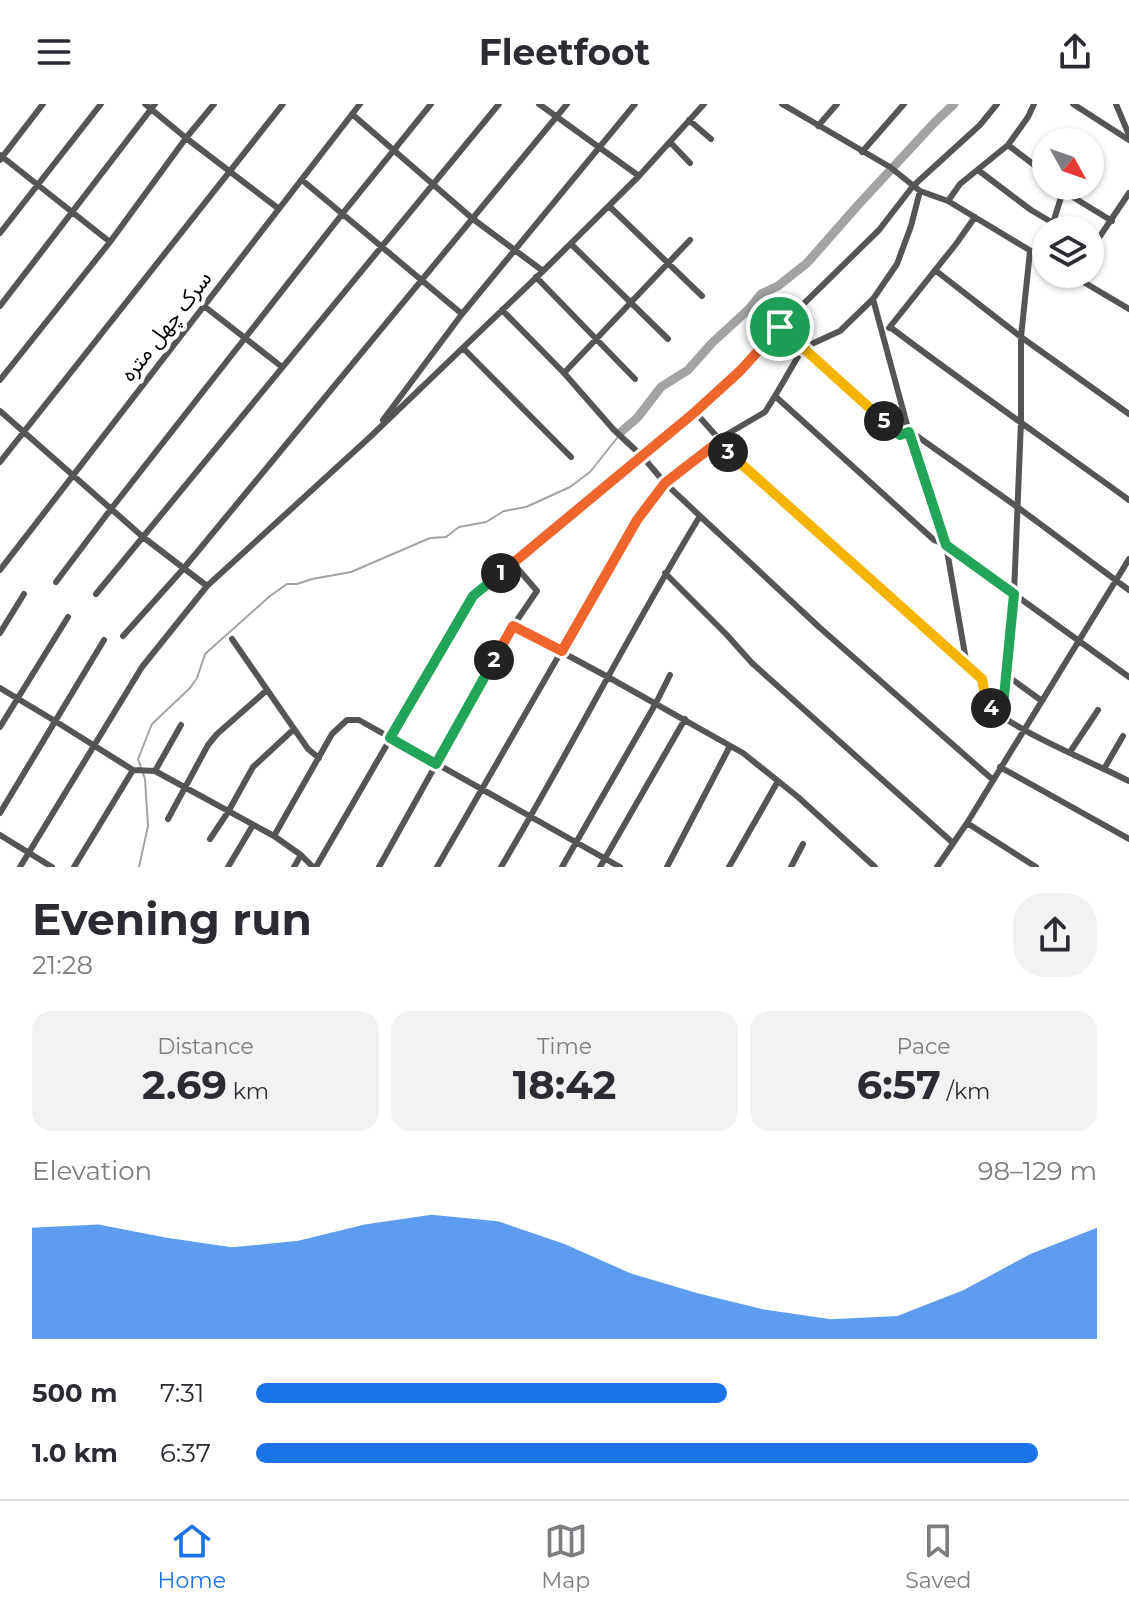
<!DOCTYPE html>
<html lang="en">
<head>
<meta charset="utf-8">
<style>
  :root { --surface:#fff; --page:#f2f2f3; --text:#2b2b33; --muted:#7c7c81; --line:#e1e1e2; --accent:#1a73e8 }
  body { margin:0; font-family:Montserrat,"Noto Sans Arabic",sans-serif; background:var(--page); color:var(--text); height:100vh; display:flex; flex-direction:column; font-size:30px; white-space:nowrap }
  * { box-sizing:border-box; margin:0 }
  p { font-size:26px; color:var(--muted) }
  .icon { flex:none; width:44px; height:44px; fill:none; stroke:currentColor; stroke-width:2; stroke-linecap:round; stroke-linejoin:round }
  .map { position:relative; height:763px; overflow:hidden }
  .panel { display:flex; flex-direction:column; background:var(--surface); flex:1 }
  .panel>* { flex:none }
  .needle { width:52px; rotate:130deg }
  .controls { position:absolute; left:1032px; top:24px; display:grid; gap:16px }
  .controls a { display:grid; place-items:center; width:72px; height:72px; border-radius:50%; background:var(--surface); box-shadow:0 2px 6px #0004; font-size:40px }
  .pin { position:absolute; display:grid; place-items:center; width:68px; height:68px; color:#fff; margin:-34px; border:4px solid #fff; border-radius:50%; box-shadow:0 2px 8px #0007 }
  .km { position:absolute; width:40px; height:40px; margin:-20px; border-radius:50%; background:#222; color:#fff; font-size:22px; line-height:40px; text-align:center }
  .round { display:grid; place-items:center; flex:none; width:84px; height:84px; border-radius:32px; background:var(--page) }
  .overview { display:flex; align-items:center; justify-content:space-between; height:136px; padding:0 32px }
  h1 { font-size:44px; font-weight:700; line-height:60px }
  .figures { display:grid; grid-template-columns:repeat(3,1fr); gap:12px; height:136px; padding:8px 32px }
  .figures div { display:grid; align-content:center; border-radius:20px; background:var(--page); text-align:center }
  .figures b { font-size:40px; font-weight:700 }
  .figures small { font-size:22px; font-weight:400 }
  .figures p { font-size:22px }
  .chart { height:224px; padding:16px 32px }
  .chart p { display:flex; justify-content:space-between }
  .chart svg { width:100%; height:144px; margin-top:8px; fill:var(--accent); opacity:.7 }
  ul { padding:0 32px; list-style:none; font-size:26px }
  li { display:grid; grid-template-columns:128px 96px 1fr; align-items:center; height:60px }
  li i { height:20px; border-radius:10px; background:var(--accent) }
  header { display:flex; justify-content:space-between; align-items:center; height:104px; padding:0 32px; background:var(--surface); font-size:36px; font-weight:700 }
  .tabs { display:flex; justify-content:space-around; align-items:center; height:112px; border-top:2px solid var(--line); background:var(--surface); font-size:22px; color:var(--muted) }
  .tabs a { display:grid; justify-items:center; gap:4px }
  .tabs .current { color:var(--accent) }
  .map>svg:first-child { display:block }
  .lines { fill:none; stroke-linecap:round; stroke-linejoin:round }
  .stream { stroke:#a3a3a3; stroke-width:2 }
  .river { stroke:#a3a3a3; stroke-width:9 }
  .minor { stroke:#555; stroke-width:6 }
  .split-1-casing { stroke:#fff; stroke-width:16 }
  .split-2-casing { stroke:#fff; stroke-width:16 }
  .split-3-casing { stroke:#fff; stroke-width:16 }
  .split-4-casing { stroke:#fff; stroke-width:16 }
  .split-5-casing { stroke:#fff; stroke-width:16 }
  .split-6-casing { stroke:#fff; stroke-width:16 }
  .split-1 { stroke:#f0652b; stroke-width:10 }
  .split-2 { stroke:#22a559; stroke-width:10 }
  .split-3 { stroke:#f0652b; stroke-width:10 }
  .split-4 { stroke:#f5b400; stroke-width:10 }
  .split-5 { stroke:#22a559; stroke-width:10 }
  .split-6 { stroke:#f5b400; stroke-width:10 }
  .labels { text-anchor:middle; dominant-baseline:central; stroke-width:8; stroke-linejoin:round; paint-order:stroke }
  .street-label { font-size:22px; fill:#000; stroke:#fff }
</style>
</head>
<body>
<header><svg class="icon" aria-label="menu" viewBox="0 0 24 24"><path d="M4 6h16M4 12h16M4 18h16"/></svg>Fleetfoot<svg class="icon" aria-label="share" viewBox="0 0 24 24"><path d="M12 15V3M7 8l5-5 5 5M5 13v7h14v-7"/></svg></header>
<div class="map">
<svg width="1129" height="763" viewBox="0 0 1129 763">
  <rect width="100%" height="100%" fill="#fff"/>
  <g class="lines">
    <path class="stream" d="M 139,763 L 148,722 L 145,675 L 138,655 L 152,620 L 190,584 L 197,574 L 205,550 L 270,492 L 287,480 L 297,480 L 312,475 L 351,468 L 430,434 L 446,433 L 459,423 L 486,418 L 504,407 L 526,403 L 570,383 L 590,368 L 617,334"/>
    <path class="river" d="M 621,328 L 638,313 L 661,283 L 688,266 L 712,239 L 749,205 L 761,190 L 778,182 L 807,159 L 859,100 L 934,19 L 954,0"/>
    <path class="minor" d="M 145,0 L 186,34 L 279,105
      M 539,0 L 639,72
      M 782,0 L 890,63 L 920,87 L 948,97 L 1046,156
      M 1073,0 L 1129,36
      M 1116,0 L 1129,31
      M 352,10 L 473,115 L 543,167
      M 689,16 L 711,35
      M 818,22 L 837,0
      M 670,38 L 690,59
      M 1008,41 L 1046,70
      M 862,48 L 904,0
      M 0,51 L 110,138
      M 0,56 L 43,0
      M 978,66 L 1031,106 L 1053,119
      M 302,76 L 462,210
      M 1058,82 L 1063,87 L 1112,117
      M 920,87 L 911,122 L 897,160 L 873,195 L 909,328 L 946,441 L 967,562
      M 948,97 L 960,80 L 1008,41 L 1028,13 L 1034,0
      M 609,102 L 702,192
      M 1054,126 L 1053,119 L 1063,87
      M 0,129 L 101,0
      M 571,140 L 668,235
      M 1090,147 L 1129,89
      M 935,166 L 1021,233 L 1129,310
      M 1070,170 L 1129,205
      M 536,173 L 635,275
      M 0,202 L 155,0
      M 204,202 L 282,263
      M 502,206 L 564,269 L 614,326 L 642,352 L 665,379 L 700,412 L 819,523 L 992,675
      M 780,223 L 900,331 L 909,328 L 914,330 L 1016,402 L 1129,486
      M 890,223 C 968,282 1049,338 1129,396
      M 889,224 L 956,140 L 975,113
      M 463,244 L 571,353
      M 564,269 L 690,136
      M 0,276 L 110,138 L 186,34 L 214,0
      M 775,292 L 803,244 L 840,227 L 873,195
      M 0,307 L 143,433 L 207,482
      M 695,308 L 719,335 L 718,338 L 982,575 L 987,602 C 1028,633 1083,654 1129,677
      M 383,316 L 462,210 L 635,0
      M 719,335 L 765,308 L 775,292 L 934,436 L 946,441 L 1129,573
      M 0,358 L 283,0
      M 0,466 L 360,0
      M 665,469 L 726,530 L 752,559 L 953,739
      M 56,478 L 111,405 L 343,109 L 431,0
      M 96,490 L 499,0
      M 513,522 L 608,573 L 743,649 L 798,693 L 875,763
      M 0,529 L 24,490
      M 123,532 L 184,464 L 567,0
      M 232,535 L 308,645 L 319,654
      M 1006,571 L 1042,597
      M 0,584 L 55,617 L 133,666 L 155,667 L 274,732 L 301,751 L 313,763
      M 1002,613 L 1014,490 L 1021,317 L 1021,233 L 1030,147
      M 0,623 L 68,513
      M 1070,648 L 1098,606
      M 1000,663 L 1129,735
      M 1104,665 L 1123,632
      M 155,667 L 181,621
      M 0,709 L 104,536
      M 168,715 L 208,641 L 217,630 L 267,586
      M 967,719 L 1036,763
      M 0,731 L 52,763
      M 274,732 L 332,630 L 347,616 L 359,616 L 620,763
      M 210,735 L 228,708 L 253,663 L 294,625
      M 20,763 L 142,563 L 207,482 L 370,333 L 543,167 L 639,72 L 704,0
      M 74,763 L 133,666
      M 228,763 L 253,721
      M 294,763 L 301,751
      M 316,763 L 473,492 L 642,352 L 740,267 L 780,223 L 879,126 L 913,82 L 980,21 L 997,0
      M 379,763 L 513,522 L 537,487 L 513,459
      M 437,763 L 637,416 L 665,379 L 718,338
      M 501,763 C 570,647 630,527 700,412
      M 562,763 L 656,599 L 670,571
      M 600,763 L 685,615
      M 667,763 L 730,642
      M 729,763 L 778,677
      M 791,763 L 803,740
      M 937,763 L 967,719 L 1129,455"/>
  </g>
  <g class="lines">
    <g class="split-1-casing">
      <path id="split-1" d="M 501,469 L 695,308 L 740,267 L 780,223"/>
    </g>
    <g class="split-2-casing">
      <path id="split-2" d="M 494,556 L 436,660 L 390,634 L 473,492 L 501,469"/>
    </g>
    <g class="split-3-casing">
      <path id="split-3" d="M 494,556 L 513,522 L 562,547 L 637,416 L 665,379 L 718,338 L 728,348"/>
    </g>
    <g class="split-4-casing">
      <path id="split-4" d="M 728,348 L 982,575 L 987,602 L 991,604"/>
    </g>
    <g class="split-5-casing">
      <path id="split-5" d="M 884,317 L 900,331 L 909,328 L 946,441 L 1014,490 L 1002,613 L 991,604"/>
    </g>
    <g class="split-6-casing">
      <path id="split-6" d="M 780,223 L 884,317"/>
    </g>
    <use href="#split-1" class="split-1"/>
    <use href="#split-2" class="split-2"/>
    <use href="#split-3" class="split-3"/>
    <use href="#split-4" class="split-4"/>
    <use href="#split-5" class="split-5"/>
    <use href="#split-6" class="split-6"/>
  </g>
  <g class="labels">
    <g class="street-label">
      <text transform="translate(166 222) rotate(-52)">سرک چهل متره</text>
    </g>
  </g>
</svg>
<div class="controls">
<a><svg class="needle" viewBox="-14 -14 28 28"><path d="M0-13l5 13h-10z" fill="#e53935"/><path d="M0 13l5-13h-10z" fill="#7c7c81"/></svg></a>
<a><svg class="icon" aria-label="layers" viewBox="0 0 24 24"><path d="M12 4l9 5-9 5-9-5zM3 14l9 5 9-5"/></svg></a>
</div>
<div class="pin" style="left:780px;top:223px;background:#1e9e55"><svg class="icon" aria-label="arrive" viewBox="0 0 24 24"><path d="M6 21V4h12l-3 4 3 4H6"/></svg></div>
<b class="km" style="left:501px;top:469px">1</b>
<b class="km" style="left:494px;top:556px">2</b>
<b class="km" style="left:728px;top:348px">3</b>
<b class="km" style="left:991px;top:604px">4</b>
<b class="km" style="left:884px;top:317px">5</b>
</div>
<section class="panel">
<div class="overview"><div><h1>Evening run</h1><p>21:28</p></div><a class="round"><svg class="icon" aria-label="share" viewBox="0 0 24 24"><path d="M12 15V3M7 8l5-5 5 5M5 13v7h14v-7"/></svg></a></div>
<div class="figures">
<div><p>Distance</p><b>2.69<small> km</small></b></div>
<div><p>Time</p><b>18:42</b></div>
<div><p>Pace</p><b>6:57<small> /km</small></b></div>
</div>
<div class="chart"><p><span>Elevation</span>98–129 m</p>
<svg viewBox="0 0 160 44" preserveAspectRatio="none"><path d="M0 44V10L10 9L20 13L30 16L40 14L50 9L60 6L70 8L80 15L90 24L100 30L110 35L120 38L130 37L140 29L150 18L160 10V44z"/></svg>
</div>
<ul>
<li><b>500 m</b>7:31<i style="width:56%"></i></li>
<li><b>1.0 km</b>6:37<i style="width:93%"></i></li>
</ul>
</section>
<nav class="tabs">
<a class="current"><svg class="icon" aria-label="home" viewBox="0 0 24 24"><path d="M3 11l9-7 9 7M6 9v11h12V9"/></svg>Home</a>
<a><svg class="icon" aria-label="map" viewBox="0 0 24 24"><path d="M3 6l6-2 6 2 6-2v14l-6 2-6-2-6 2zM9 4v14M15 6v14"/></svg>Map</a>
<a><svg class="icon" aria-label="saved" viewBox="0 0 24 24"><path d="M7 4h10v16l-5-4-5 4z"/></svg>Saved</a>
</nav>
</body>
</html>
